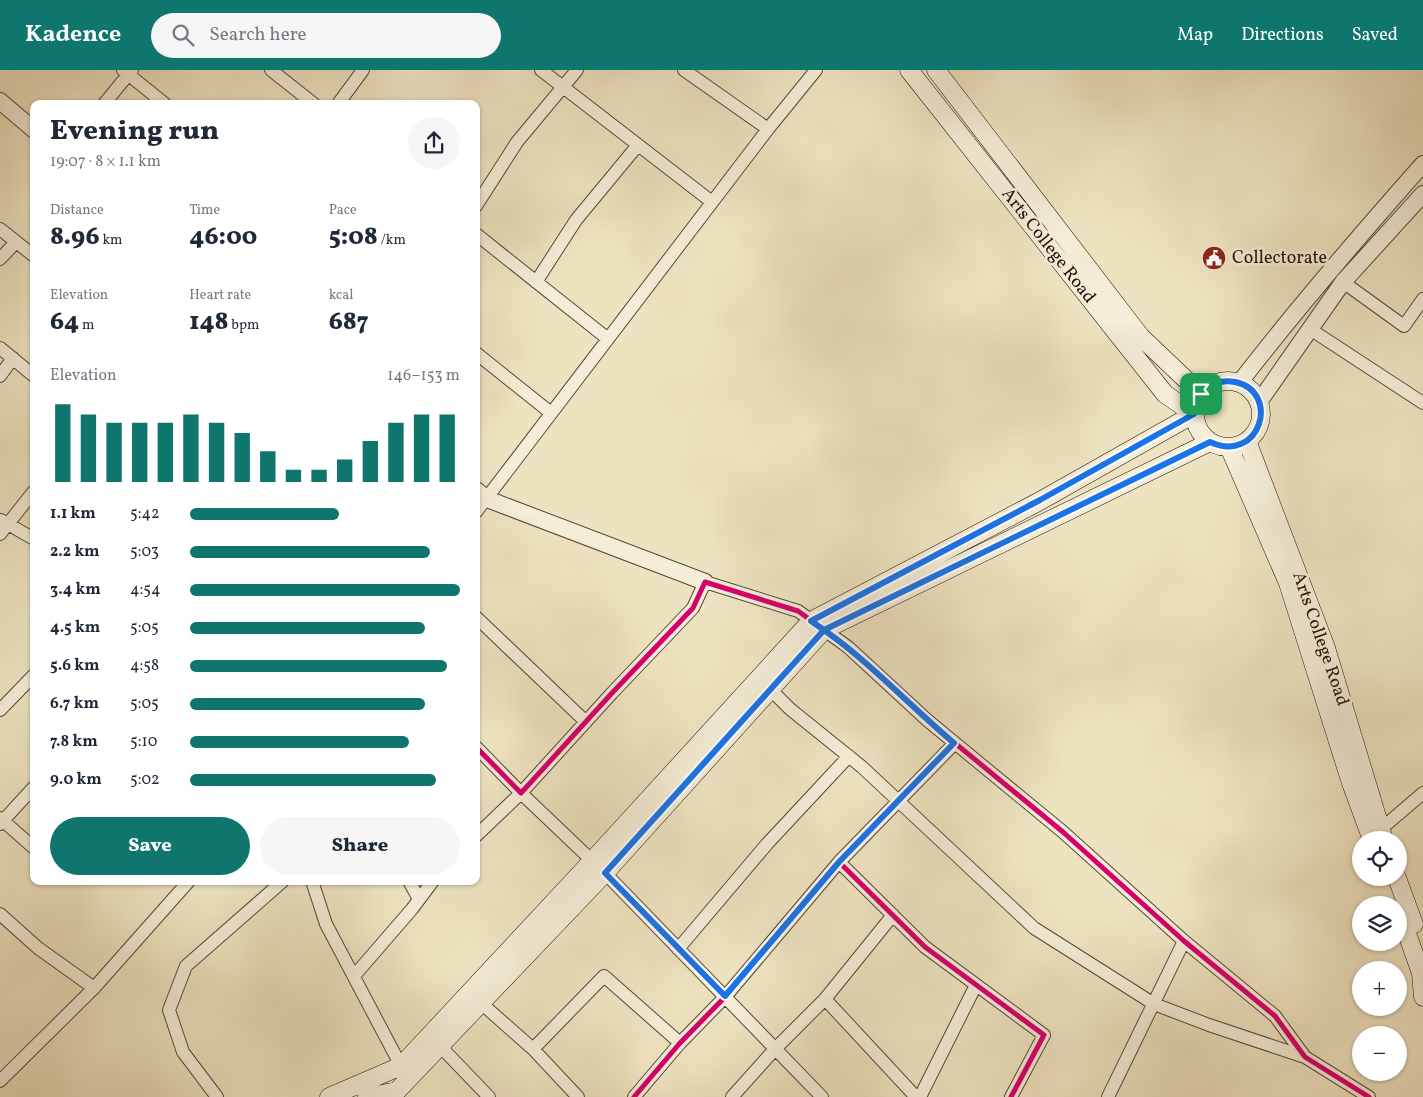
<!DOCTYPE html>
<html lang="en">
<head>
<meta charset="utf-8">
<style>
  :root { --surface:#fff; --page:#f6f6f7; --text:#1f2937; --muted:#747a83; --accent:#0f766e }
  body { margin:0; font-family:Vollkorn,serif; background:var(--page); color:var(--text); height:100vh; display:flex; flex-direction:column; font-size:19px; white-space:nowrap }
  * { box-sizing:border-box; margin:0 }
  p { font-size:16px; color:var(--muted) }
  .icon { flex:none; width:28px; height:28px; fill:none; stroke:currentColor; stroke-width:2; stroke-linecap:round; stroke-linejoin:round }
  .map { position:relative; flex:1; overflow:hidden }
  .sheet { position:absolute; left:30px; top:30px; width:450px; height:785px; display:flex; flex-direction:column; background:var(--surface); border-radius:10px; box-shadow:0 1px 4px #0004 }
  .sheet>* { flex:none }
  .fabs { position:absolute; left:1352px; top:761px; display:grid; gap:10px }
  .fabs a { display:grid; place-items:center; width:55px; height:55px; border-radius:50%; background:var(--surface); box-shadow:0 1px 4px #0004; font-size:25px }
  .pin { position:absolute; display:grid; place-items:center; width:42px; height:42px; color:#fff; margin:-21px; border-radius:10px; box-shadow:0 2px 8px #0006 }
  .round { display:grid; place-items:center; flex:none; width:52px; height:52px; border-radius:26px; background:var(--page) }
  .summary { display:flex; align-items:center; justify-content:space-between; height:85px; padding:0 20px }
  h1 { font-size:28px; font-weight:800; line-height:38px }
  .metrics { display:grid; grid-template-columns:repeat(3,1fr); gap:8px; height:85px; padding:5px 20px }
  .metrics div { display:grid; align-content:center }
  .metrics b { font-size:25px; font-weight:800 }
  .metrics small { font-size:14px; font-weight:400 }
  .metrics p { font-size:14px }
  .chart { height:140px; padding:10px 20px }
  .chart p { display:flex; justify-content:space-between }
  .chart svg { width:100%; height:90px; margin-top:5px; stroke:var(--accent); stroke-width:6 }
  .cta { display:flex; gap:10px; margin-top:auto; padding:10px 20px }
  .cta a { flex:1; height:58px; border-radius:30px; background:var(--accent); color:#fff; font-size:20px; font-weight:800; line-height:58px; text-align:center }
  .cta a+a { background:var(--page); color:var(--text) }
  ul { padding:0 20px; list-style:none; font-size:16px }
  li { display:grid; grid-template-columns:80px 60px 1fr; align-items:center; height:38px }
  li i { height:12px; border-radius:6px; background:var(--accent) }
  header { display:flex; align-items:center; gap:30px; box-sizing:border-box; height:70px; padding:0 25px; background:var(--accent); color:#fff }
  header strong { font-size:24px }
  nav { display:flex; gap:28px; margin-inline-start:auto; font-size:18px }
  .search { width:350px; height:45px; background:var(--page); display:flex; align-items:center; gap:12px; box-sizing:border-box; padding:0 18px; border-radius:28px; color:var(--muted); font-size:19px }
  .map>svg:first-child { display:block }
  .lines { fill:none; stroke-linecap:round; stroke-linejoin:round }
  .minor-casing { stroke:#574636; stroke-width:14 }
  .tertiary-casing { stroke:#574636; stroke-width:18 }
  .secondary-casing { stroke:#251107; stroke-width:19 }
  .minor { stroke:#f4edd7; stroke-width:12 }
  .tertiary { stroke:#f4edd7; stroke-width:16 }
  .secondary { stroke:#f4edd7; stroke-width:18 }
  .cycleway-casing { stroke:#f4edd7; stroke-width:8 }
  .cycleway { stroke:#d6006c; stroke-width:5 }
  .route-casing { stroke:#fff; stroke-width:10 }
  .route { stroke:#1a73e8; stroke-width:6 }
  .labels { text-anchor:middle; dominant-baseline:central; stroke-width:5; stroke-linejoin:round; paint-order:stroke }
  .street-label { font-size:18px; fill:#251107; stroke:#f4edd7 }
  .poi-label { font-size:18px; fill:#251107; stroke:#f4edd7; text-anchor:start }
</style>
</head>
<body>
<header>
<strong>Kadence</strong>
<div class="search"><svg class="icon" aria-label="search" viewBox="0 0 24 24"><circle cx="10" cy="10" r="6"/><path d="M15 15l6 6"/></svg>Search here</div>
<nav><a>Map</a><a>Directions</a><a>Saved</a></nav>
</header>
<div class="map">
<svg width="1423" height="1027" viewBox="0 0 1423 1027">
  <rect width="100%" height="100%" fill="#eee3c1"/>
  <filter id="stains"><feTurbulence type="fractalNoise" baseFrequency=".004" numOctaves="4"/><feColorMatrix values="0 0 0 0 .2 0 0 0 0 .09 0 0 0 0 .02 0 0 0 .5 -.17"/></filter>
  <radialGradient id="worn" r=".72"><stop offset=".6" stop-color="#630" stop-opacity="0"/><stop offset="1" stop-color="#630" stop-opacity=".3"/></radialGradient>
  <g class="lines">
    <g class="minor-casing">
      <path id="minor" d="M 123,0 L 165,34
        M 271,0 L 314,34
        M 541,0 L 712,132
        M 684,0 L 768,59
        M 104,34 L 132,0
        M 338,34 L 363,0
        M 476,136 L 517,72 L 577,0
        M 0,159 L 34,186
        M 476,164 L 608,269
        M 0,189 L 16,172
        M 536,212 L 576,150 L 638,75
        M 1343,212 L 1404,256 L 1423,229
        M 1310,259 L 1423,333
        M 0,278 L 34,306
        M 476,283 L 551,343
        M 0,306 L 13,288
        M 476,442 L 768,59 L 816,0
        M 1,450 L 34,469
        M 0,464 L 34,421
        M 476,547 L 586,652
        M 770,619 L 790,639 L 862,697 L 1034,858 L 1154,934 L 1209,955 L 1305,987
        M 0,640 L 34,605
        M 476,677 L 521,723 L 612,623 L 693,538 L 705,512 L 798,541 L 848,577 L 927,650 L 1063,762 L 1184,871 L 1275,946 L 1305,987 L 1369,1027
        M 0,748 L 34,778
        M 0,754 L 34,717
        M 1381,759 L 1423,723
        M 476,766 L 521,723 L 605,803 L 822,1027
        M 839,792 L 955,673
        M 312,811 L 326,854 L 401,996 L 400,1003
        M 409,811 L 419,829
        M 0,844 L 38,878 L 94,918
        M 678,879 L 767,774 L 849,686
        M 354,906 L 412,839 L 433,811
        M 825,929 L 916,1027
        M 481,933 L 533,979 L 578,1027
        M 440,976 L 489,1027
        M 533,979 L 604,906 L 680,973
        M 0,1011 L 94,918 L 189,811
        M 217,1027 L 183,982 L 169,940 L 186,896 L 283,811
        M 634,1027 L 680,973 L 725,927 L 839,792 L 925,877 L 1044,965 L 1011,1027
        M 732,1027 L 775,979 L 825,929 L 893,845
        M 920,1027 L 976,915
        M 1108,1027 L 1184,871"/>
    </g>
    <g class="tertiary-casing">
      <path id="tertiary" d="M 0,31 L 34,60
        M 1240,312 C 1298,237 1360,165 1423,94
        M 1259,332 L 1343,212 L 1423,124
        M 476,420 L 487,429 L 705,512"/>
    </g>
    <g class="secondary-casing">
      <path id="secondary" d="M 936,0 L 1141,267 L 1201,324
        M1195 344a33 33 0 1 1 66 0a33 33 0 1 1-66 0Z
        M 1247,371 L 1326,578 L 1384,770
        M 1229,377 L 1288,513 L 1351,713 L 1372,770
        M 1397,808 L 1414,854
        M 1399,841 L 1421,903 L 1423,927
        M 329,1027 L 401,996 L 592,791 L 811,551 L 1040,431 L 1194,344 L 1165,324 L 909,0
        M 367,1027 L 397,1021 L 605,803 L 824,560 L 1210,372"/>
    </g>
    <use href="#minor" class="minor"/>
    <use href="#tertiary" class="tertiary"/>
    <use href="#secondary" class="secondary"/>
    <g class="cycleway-casing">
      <path id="cycleway" d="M 476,677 L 521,723 L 612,623 L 693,538 L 705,512 L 798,541 L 848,577 L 927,650 L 1063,762 L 1184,871 L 1275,946 L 1305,987 L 1369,1027
        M 634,1027 L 680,973 L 725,927 L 839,792 L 925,877 L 1044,965 L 1011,1027"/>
    </g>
    <use href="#cycleway" class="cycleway"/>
  </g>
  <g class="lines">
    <g class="route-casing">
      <path id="route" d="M 1201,324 L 1196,333 L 1194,344 L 1040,430 L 811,551 L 824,560 L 605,803 L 725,926 L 839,792 L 954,673 C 910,636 871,593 824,560 L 1210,372 C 1261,395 1281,321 1235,312 C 1221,309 1211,314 1201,324"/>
    </g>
    <use href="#route" class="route"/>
  </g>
  <defs>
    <g id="civic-disc" transform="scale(1.25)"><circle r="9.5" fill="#8f2418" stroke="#f4edd7"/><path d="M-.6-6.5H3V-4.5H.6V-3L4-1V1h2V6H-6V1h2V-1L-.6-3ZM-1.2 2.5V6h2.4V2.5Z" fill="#fff"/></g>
  </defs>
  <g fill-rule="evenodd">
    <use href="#civic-disc" x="1214" y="188"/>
  </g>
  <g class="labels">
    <g class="street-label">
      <text transform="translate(1048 176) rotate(52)">Arts College Road</text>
      <text transform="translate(1320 569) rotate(71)">Arts College Road</text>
    </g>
    <g class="poi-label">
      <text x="1232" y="188">Collectorate</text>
    </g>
  </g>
  <rect width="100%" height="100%" filter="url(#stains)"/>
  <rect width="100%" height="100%" fill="url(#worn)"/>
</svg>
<div class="fabs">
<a><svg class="icon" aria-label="locate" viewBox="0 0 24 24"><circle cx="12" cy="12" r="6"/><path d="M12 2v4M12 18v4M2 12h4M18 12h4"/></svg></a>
<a><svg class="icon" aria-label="layers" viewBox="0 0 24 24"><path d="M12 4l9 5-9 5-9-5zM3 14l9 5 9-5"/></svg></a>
<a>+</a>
<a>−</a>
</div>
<div class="pin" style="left:1201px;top:324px;background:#1e9e55"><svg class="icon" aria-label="arrive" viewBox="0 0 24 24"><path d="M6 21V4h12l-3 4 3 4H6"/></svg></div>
<section class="sheet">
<div class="summary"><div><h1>Evening run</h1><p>19:07 · 8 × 1.1 km</p></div><a class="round"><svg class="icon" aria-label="share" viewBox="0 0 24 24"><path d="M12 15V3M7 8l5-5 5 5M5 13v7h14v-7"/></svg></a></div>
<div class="metrics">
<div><p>Distance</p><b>8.96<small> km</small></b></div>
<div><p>Time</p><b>46:00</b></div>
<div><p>Pace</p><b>5:08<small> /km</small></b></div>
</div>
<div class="metrics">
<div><p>Elevation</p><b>64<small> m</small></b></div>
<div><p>Heart rate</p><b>148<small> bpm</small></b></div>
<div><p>kcal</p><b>687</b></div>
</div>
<div class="chart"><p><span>Elevation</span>146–153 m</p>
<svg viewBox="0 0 160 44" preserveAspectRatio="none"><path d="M5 44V6M15 44V11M25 44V15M35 44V15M45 44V15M55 44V11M65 44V15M75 44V20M85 44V29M95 44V38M105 44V38M115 44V33M125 44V24M135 44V15M145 44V11M155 44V11"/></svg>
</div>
<ul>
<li><b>1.1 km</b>5:42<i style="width:55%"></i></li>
<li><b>2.2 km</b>5:03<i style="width:89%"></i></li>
<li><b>3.4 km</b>4:54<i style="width:100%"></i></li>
<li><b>4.5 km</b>5:05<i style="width:87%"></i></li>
<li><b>5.6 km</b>4:58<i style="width:95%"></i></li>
<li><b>6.7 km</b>5:05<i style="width:87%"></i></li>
<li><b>7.8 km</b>5:10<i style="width:81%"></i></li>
<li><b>9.0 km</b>5:02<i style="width:91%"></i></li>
</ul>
<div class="cta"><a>Save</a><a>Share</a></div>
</section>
</div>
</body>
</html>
